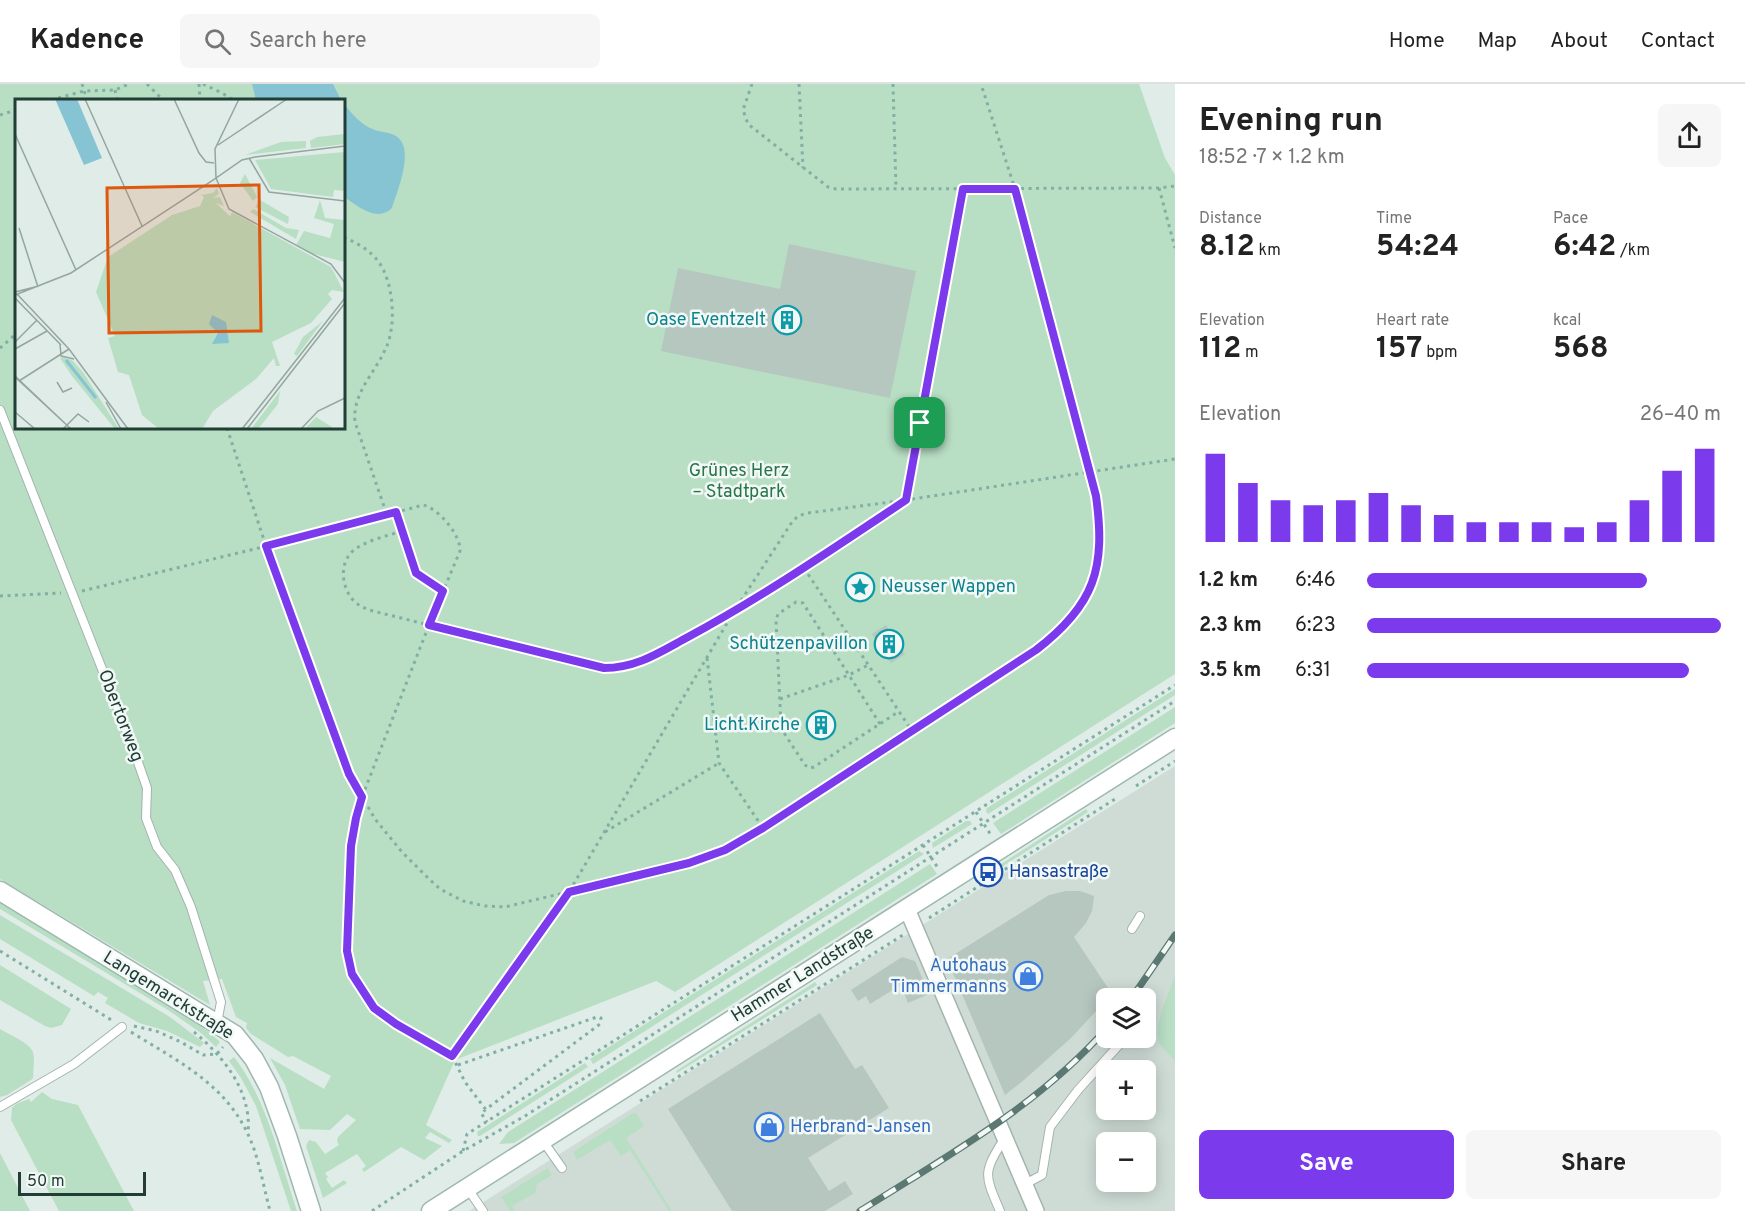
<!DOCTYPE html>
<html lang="en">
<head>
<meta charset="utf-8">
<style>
  :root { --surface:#fff; --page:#f6f6f6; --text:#222; --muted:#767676; --line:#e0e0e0; --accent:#7c3aed }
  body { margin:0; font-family:Overpass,sans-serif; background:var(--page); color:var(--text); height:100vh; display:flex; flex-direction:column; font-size:22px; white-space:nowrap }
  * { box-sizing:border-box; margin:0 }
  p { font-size:20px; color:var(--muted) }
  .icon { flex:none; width:33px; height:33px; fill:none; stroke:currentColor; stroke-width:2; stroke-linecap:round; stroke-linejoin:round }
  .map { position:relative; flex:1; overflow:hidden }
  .details { display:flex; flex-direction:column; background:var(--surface); width:570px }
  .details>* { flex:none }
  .fabs { position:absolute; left:1096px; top:904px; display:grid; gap:12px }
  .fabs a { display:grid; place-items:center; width:60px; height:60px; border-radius:9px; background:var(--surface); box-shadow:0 3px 15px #0003; font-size:30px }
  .scale { position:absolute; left:18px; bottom:15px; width:128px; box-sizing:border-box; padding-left:6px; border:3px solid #203d36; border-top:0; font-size:16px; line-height:21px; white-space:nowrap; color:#203d36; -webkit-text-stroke:4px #f1f8f5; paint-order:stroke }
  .pin { position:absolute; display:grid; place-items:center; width:51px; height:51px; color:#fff; margin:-26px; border-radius:12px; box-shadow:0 3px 9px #0006 }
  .round { display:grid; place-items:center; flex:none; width:63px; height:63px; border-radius:9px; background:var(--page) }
  .overview { display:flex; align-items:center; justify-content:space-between; height:102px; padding:0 24px }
  h1 { font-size:33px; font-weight:700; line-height:45px }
  .metrics { display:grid; grid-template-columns:repeat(3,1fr); gap:9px; height:102px; padding:6px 24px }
  .metrics div { display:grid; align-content:center }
  .metrics b { font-size:30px; font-weight:700 }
  .metrics small { font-size:16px; font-weight:400 }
  .metrics p { font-size:16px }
  .chart { height:168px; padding:12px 24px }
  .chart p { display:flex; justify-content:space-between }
  .chart svg { width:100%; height:108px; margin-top:6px; stroke:var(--accent); stroke-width:6 }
  .cta { display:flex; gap:12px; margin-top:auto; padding:12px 24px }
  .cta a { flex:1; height:69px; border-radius:9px; background:var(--accent); color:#fff; font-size:24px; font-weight:700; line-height:69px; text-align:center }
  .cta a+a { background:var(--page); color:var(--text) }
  ul { padding:0 24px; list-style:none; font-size:20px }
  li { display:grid; grid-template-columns:96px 72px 1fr; align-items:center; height:45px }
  li i { height:15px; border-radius:8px; background:var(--accent) }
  header { display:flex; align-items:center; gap:36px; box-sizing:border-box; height:84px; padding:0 30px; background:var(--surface); border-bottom:2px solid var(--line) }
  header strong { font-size:28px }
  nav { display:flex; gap:33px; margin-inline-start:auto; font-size:21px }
  .search { width:420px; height:54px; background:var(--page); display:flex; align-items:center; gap:15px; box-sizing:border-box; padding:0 21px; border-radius:9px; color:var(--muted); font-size:22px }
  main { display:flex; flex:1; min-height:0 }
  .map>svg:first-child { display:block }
  .built { fill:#cfdcd6; fill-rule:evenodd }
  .green { fill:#b8dec4; fill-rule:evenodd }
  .water { fill:#86c4d3 }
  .building { fill:#b6c7c0 }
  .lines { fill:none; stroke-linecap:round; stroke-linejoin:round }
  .lane-casing { stroke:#a3b4ae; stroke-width:10 }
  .street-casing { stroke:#a3b4ae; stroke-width:18 }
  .secondary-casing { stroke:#9eb8b0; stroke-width:21 }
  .path { stroke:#80b0a3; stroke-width:3; stroke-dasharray:3 4.5; stroke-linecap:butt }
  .lane { stroke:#fff; stroke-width:8 }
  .street { stroke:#fff; stroke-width:15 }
  .secondary { stroke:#fff; stroke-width:18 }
  .rail-casing { stroke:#5b7872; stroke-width:7 }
  .rail { stroke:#f1f8f5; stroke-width:4.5; stroke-dasharray:14; stroke-linecap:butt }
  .route-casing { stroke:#fff; stroke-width:12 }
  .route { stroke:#7c3aed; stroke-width:8 }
  .labels { text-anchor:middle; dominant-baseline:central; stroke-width:5; stroke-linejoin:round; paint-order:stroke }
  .culture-label { font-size:18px; fill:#0d838f; stroke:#f1f8f5; text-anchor:end }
  .park-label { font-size:18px; fill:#29754a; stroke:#f1f8f5 }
  .street-label { font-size:18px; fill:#203d36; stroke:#f1f8f5 }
  .transit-label { font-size:18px; fill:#164399; stroke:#f1f8f5; text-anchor:start }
  .shop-label { font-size:18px; fill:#366cbe; stroke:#f1f8f5; text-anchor:end }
  .inset-river { fill:none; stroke:#86c4d3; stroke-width:3 }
  .inset-road { fill:none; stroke:#93a6a0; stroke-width:1.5 }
  .view { fill:#de580e; fill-opacity:0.15; stroke:#de580e; stroke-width:3 }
  .inset-edge { fill:none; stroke:#203d36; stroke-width:3 }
</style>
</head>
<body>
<header>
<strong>Kadence</strong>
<div class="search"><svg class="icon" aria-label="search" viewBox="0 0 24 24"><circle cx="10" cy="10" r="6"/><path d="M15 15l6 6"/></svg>Search here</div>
<nav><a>Home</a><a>Map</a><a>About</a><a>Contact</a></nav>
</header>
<main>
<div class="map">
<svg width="1175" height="1127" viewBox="0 0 1175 1127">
  <rect width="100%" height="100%" fill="#e0ece7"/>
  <path class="built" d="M 1175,682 L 1175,1127 L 469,1127 L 1124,714 ZM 1107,915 L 1146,915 L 1146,954 L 1107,954 ZM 1107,987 L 1146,987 L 1146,1026 L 1107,1026 ZM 1107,1059 L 1146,1059 L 1146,1098 L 1107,1098 Z"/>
  <path class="green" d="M 0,0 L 1139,0 L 1165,74 L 1175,91 L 1175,590 L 675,908 L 656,897 L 455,976 L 426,1041 L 452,1056 L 449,1059 L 430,1048 L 425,1054 L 442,1062 L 424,1076 L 401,1063 L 364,1088 L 362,1085 L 366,1082 L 357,1070 L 325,1089 L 328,1093 L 326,1095 L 332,1104 L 344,1096 L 347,1099 L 323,1114 L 306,1062 L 309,1056 L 316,1058 L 325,1070 L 339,1061 L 337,1057 L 338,1053 L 356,1036 L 347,1030 L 330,1046 L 300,1045 L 285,1001 L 270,974 L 324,1005 L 331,992 L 293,972 L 288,973 L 251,950 L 246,944 L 247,939 L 236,933 L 222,895 L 203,897 L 210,921 L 0,795 ZM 16,16 L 344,16 L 344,344 L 16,344 Z
    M 1175,605 L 1175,611 L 988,730 L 986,727 L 987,724 Z
    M 1175,623 L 1175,639 L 1001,750 L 993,739 Z
    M 1086,725 L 1088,728 L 997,786 L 995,784 Z
    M 966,737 L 970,737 L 972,740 L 933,764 L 932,759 Z
    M 919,767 L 924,770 L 593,980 L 590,975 Z
    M 930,780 L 937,790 L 514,1059 L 499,1060 L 508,1048 Z
    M 0,819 L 185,931 L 210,949 L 220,958 L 216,963 L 201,949 L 168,926 L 0,825 Z
    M 0,831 L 170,933 L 204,959 L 200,963 L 167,947 L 139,939 L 105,919 L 108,914 L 98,908 L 94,912 L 0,855 Z
    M 0,881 L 71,925 L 62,941 L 51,944 L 45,942 L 0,916 Z
    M 1175,892 L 1175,976 C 1170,972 1162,964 1159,958 C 1153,942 1169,908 1175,892 Z
    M 815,898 L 817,901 L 677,989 L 676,987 Z
    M 0,945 C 8,950 30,959 33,968 C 35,976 33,986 33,994 L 31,996 L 7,1011 L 0,1013 Z
    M 234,973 C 267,1015 280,1077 297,1127 L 291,1127 L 256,1022 L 241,994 L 229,977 Z
    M 585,979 L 588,983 L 480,1052 L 478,1052 L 477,1048 Z
    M 42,1008 L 52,1015 L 78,1021 L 134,1127 L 59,1127 L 11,1036 L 12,1024 L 16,1020 L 29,1015 L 31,1018 Z
    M 633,1029 L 636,1029 L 644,1042 L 626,1054 L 672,1127 L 669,1127 L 630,1066 L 621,1072 L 610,1056 L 577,1076 L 573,1068 Z
    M 0,1069 L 30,1127 L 0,1127 Z
    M 548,1084 L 552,1091 L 537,1100 L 535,1109 L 512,1122 L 515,1127 L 510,1127 L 501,1113 Z"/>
  <path class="water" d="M 252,0 L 333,0 L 341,16 L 256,16 Z
    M 344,20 C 353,31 361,41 375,46 C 381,48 388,48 394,51 C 417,61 397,107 392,124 C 377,139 358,122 344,113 Z"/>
  <path class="building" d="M 789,160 L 916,187 L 890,314 L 661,267 L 678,184 L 780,205 Z
    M 886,541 L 905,570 L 891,579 L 872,550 Z
    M 818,625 L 832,630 L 824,657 L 810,652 Z
    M 1066,807 L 1080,807 L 1094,812 L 1092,827 L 1086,839 L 1074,853 L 1112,910 L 1071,954 L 1024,996 L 1005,1011 L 947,875 L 1049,811 Z
    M 902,873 L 915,877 L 929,910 L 908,919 L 901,901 L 870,920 L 866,912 L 858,917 L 851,906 Z
    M 820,929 L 855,985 L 862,981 L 889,1024 L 808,1074 L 829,1107 L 845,1097 L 853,1110 L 825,1127 L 732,1127 L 668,1025 Z"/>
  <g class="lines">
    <g class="lane-casing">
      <path id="lane" d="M 0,326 L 132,661 L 147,704 L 146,734 L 157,763 L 175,786 L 191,823 L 221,918 L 217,939
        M 1132,845 L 1140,832
        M 0,1023 L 74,980 L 122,943
        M 543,1057 L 562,1084
        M 1025,1100 L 1042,1091 L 1050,1043 L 1078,1006 L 1119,961
        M 468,1105 L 483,1127
        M 1000,1127 C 984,1090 983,1089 1004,1055"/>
    </g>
    <g class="street-casing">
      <path id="street" d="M 907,825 L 1036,1127"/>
    </g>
    <g class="secondary-casing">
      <path id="secondary" d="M 0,807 L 235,951 L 254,975 L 269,1003 L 287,1052 L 311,1127
        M 431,1127 L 1175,654"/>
    </g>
    <path class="path" d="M 82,0 L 87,16
      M 147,0 L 163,16
      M 199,0 L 200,16
      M 203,0 L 222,9 L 233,16
      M 752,0 L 743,26 L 748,40 L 828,103 L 836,105 L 1159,104 L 1175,102
      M 799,0 L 803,84
      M 893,0 L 896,105
      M 115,6 L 117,16
      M 51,16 L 84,7 L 115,6 L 129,0
      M 0,31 L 16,26
      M 1159,104 L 1175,164
      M 344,153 C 356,159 369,165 378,177 C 394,198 397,243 385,266 C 374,290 352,310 355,338 L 387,431
      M 0,264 L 16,250
      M 227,344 L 266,462 L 349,690 L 375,735 L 402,768 L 430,796 L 440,805 L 463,817 L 485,822 L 505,823 L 689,779 L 725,766 L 763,744 L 1036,566 C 1044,560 1052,555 1059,549 C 1107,500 1104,451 1090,388 L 1015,105 L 981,0
      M 396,428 L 416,489 L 443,507
      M 402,447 C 387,452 367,456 354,466 C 339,478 341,502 353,516 C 357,521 363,523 369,526 L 589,581 L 604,584 L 620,584 L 638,579 L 733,529 L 906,416 L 963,105
      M 804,484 L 912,647
      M 82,507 L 316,450 L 423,421 C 438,424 461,451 460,467 L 429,541 L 362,713 L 356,734 L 351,762 L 347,867 L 352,890 L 374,924 L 396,940 L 452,972 L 465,998 L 486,1026
      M 0,512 L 61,509
      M 707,574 L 719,679 L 763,744
      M 780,615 L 849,591 L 868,581
      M 880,640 L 803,519 L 796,518 L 778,530 L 776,536 L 781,642 L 784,649 L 805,681 L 810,684 L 814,683 L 898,628
      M 1136,702 L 1175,677
      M 976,728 L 991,751
      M 605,748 L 719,679
      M 923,761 L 938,784
      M 929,834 L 1115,715
      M 0,867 L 113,937
      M 134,942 L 156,947 L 181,958 L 203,971 L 217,970 L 223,963
      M 131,948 C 184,981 234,1004 255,1068 C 261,1087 265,1108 270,1127
      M 194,948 C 224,973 252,1008 248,1049
      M 452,972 L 569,808 L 733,529 L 792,438 L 798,432 L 808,429 L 906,416 L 1175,375
      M 458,981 L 597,933 L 601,934 L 600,940 L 481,1029 L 487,1038
      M 640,1017 L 903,851
      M 463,1067 L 467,1050 L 1175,601
      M 372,1127 L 463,1067 L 525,1032 L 1175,617"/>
    <use href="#lane" class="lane"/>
    <use href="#street" class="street"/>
    <use href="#secondary" class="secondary"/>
    <g class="rail-casing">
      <path id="rail" d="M 1131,915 L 1175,851
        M 860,1127 C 947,1072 1038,1022 1107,944"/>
    </g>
    <use href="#rail" class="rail"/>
  </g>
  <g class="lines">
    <g class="route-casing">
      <path id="route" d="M 963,105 L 1015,105 L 1096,412 C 1106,484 1095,521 1036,566 L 763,744 L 725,766 L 689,779 L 569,808 L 452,972 L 396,940 L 374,924 L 352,890 L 347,867 L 351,762 L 356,734 L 362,713 L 349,690 L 266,462 L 396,428 L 416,489 L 443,507 L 429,541 L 604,584 C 637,584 660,568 688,553 C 764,512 834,464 906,416 Z"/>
    </g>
    <use href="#route" class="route"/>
  </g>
  <defs>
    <g id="building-ring" transform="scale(1.5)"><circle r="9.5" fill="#f1f8f5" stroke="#0f9aa8" stroke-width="1.5"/><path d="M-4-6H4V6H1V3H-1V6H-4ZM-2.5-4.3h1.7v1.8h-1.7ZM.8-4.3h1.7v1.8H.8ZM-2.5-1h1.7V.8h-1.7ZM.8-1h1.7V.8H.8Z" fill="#0f9aa8"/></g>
    <g id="sight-ring" transform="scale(1.5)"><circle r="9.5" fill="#f1f8f5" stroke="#0f9aa8" stroke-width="1.5"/><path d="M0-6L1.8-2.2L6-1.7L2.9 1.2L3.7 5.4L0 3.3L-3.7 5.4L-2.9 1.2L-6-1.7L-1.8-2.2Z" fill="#0f9aa8"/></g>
    <g id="bus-ring" transform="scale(1.5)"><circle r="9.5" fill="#f1f8f5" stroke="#1a4fb4" stroke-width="1.5"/><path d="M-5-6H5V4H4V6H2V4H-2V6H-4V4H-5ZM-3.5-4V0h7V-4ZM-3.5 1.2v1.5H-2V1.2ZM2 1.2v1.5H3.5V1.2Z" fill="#1a4fb4"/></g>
    <g id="shop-ring" transform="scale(1.5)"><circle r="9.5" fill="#f1f8f5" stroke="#3f7fe0" stroke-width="1.5"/><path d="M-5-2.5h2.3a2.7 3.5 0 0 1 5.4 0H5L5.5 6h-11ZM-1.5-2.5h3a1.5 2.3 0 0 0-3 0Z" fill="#3f7fe0"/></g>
  </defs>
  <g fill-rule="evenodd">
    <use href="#building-ring" x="787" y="236"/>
    <use href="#sight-ring" x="860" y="503"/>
    <use href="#building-ring" x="889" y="560"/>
    <use href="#building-ring" x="821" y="641"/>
    <use href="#bus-ring" x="988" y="788"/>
    <use href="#shop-ring" x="1028" y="892"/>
    <use href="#shop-ring" x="769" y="1043"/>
  </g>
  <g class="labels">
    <g class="culture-label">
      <text x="766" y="236">Oase Eventzelt</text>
      <text x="881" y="503" text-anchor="start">Neusser Wappen</text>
      <text x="868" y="560">Schützenpavillon</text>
      <text x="800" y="641">Licht.Kirche</text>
    </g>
    <g class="park-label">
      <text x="739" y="387">Grünes Herz<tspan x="739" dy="21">– Stadtpark</tspan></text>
    </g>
    <g class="street-label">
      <text transform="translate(120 632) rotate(69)">Obertorweg</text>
      <text transform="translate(803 891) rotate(-32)">Hammer Landstraße</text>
      <text transform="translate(168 912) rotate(32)">Langemarckstraße</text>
    </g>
    <g class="transit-label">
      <text x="1009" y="788">Hansastraße</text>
    </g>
    <g class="shop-label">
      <text x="1007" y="882">Autohaus<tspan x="1007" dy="21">Timmermanns</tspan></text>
      <text x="790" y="1043" text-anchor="start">Herbrand-Jansen</text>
    </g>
  </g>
  <g transform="translate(15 15)">
    <rect width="330" height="330" fill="#e0ece7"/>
    <path d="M 330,35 L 330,45 L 296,49 L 295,42 L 302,38 ZM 291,42 L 291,49 L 230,56 L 266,43 ZM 330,53 L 330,92 L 319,91 L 318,98 L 256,90 L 240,61 ZM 230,75 L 242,98 L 238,102 L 225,84 ZM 202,89 L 204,95 L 198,99 L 205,98 L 209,107 L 201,104 L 215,117 L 217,113 L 316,168 L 329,193 L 317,191 L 313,195 L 317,200 L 296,224 L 257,243 L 265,267 L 261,267 L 259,259 L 241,280 L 198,312 L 187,330 L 144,330 L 127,316 L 114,276 L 103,273 L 93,239 L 100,237 L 81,193 L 93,158 L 157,116 L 185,107 L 189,98 L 186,96 L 198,94 ZM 245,101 L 274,118 L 273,125 L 240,108 ZM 305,101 L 310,119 L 330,121 L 330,163 L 295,154 L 281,146 L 289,132 L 315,139 L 319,125 L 299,119 ZM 238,110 L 271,129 L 284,131 L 281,140 L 235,113 ZM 308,222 L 282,257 L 279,255 L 288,238 ZM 48,258 L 57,261 L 68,273 L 104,330 L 100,330 L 57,277 L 45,259 ZM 265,292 L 263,305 L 243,330 L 236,330 ZM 301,318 L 317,328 L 316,330 L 290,330 Z" fill="#b8dec4"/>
    <path d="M 40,0 L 62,0 L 87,59 L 69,66 ZM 197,216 L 211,223 L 214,244 L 197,245 L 203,234 L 194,225 Z" fill="#86c4d3"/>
    <path class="inset-river" d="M 51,261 L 81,299"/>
    <path class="inset-road" d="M 70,0 L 127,127M 159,0 L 184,54 L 191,63 L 199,64M 224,0 L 200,50 L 201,79 L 227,61 L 240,58 L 330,47M 0,35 L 61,171M 203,46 L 272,0M 234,59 L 254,93 L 330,102M 4,129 L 23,188M 0,193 L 20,188M 2,195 L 54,250 L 113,330M 0,196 L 56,174 L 201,79 L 214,110 L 316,165 L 330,184M 0,199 L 46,246M 0,243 L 22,221M 45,245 L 46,257 L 59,260M 0,250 L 32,232M 0,277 L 56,330M 0,278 L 56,330M 4,282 L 54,250M 42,283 L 48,293 L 57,289M 91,303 L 106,330M 0,313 L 20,330M 48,330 L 63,315 L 74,323M 227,330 L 330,199M 232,330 L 330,204M 286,330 L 303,312 L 330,299"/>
    <path class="view" d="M 244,86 L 246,232 L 94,234 L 92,89 Z"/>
    <rect width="330" height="330" class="inset-edge"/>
  </g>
</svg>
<div class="fabs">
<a><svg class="icon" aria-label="layers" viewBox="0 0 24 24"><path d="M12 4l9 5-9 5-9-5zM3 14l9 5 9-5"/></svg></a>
<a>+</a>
<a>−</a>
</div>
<div class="scale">50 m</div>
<div class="pin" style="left:920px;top:339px;background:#1e9e55"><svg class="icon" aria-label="arrive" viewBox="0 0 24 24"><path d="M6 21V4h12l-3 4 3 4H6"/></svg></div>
</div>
<section class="details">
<div class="overview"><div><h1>Evening run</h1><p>18:52 · 7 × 1.2 km</p></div><a class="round"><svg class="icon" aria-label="share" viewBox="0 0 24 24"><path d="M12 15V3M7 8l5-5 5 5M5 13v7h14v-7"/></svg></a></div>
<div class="metrics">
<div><p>Distance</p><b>8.12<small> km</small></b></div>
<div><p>Time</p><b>54:24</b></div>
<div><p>Pace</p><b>6:42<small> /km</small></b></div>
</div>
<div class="metrics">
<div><p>Elevation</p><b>112<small> m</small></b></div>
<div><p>Heart rate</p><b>157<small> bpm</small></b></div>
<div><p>kcal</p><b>568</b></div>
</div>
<div class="chart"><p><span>Elevation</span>26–40 m</p>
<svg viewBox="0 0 160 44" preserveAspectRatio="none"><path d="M5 44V8M15 44V20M25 44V27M35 44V29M45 44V27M55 44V24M65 44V29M75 44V33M85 44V36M95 44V36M105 44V36M115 44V38M125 44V36M135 44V27M145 44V15M155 44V6"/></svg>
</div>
<ul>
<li><b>1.2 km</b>6:46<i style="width:79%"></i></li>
<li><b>2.3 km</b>6:23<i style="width:100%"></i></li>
<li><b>3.5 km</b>6:31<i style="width:91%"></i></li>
</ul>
<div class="cta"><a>Save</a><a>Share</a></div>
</section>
</main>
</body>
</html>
